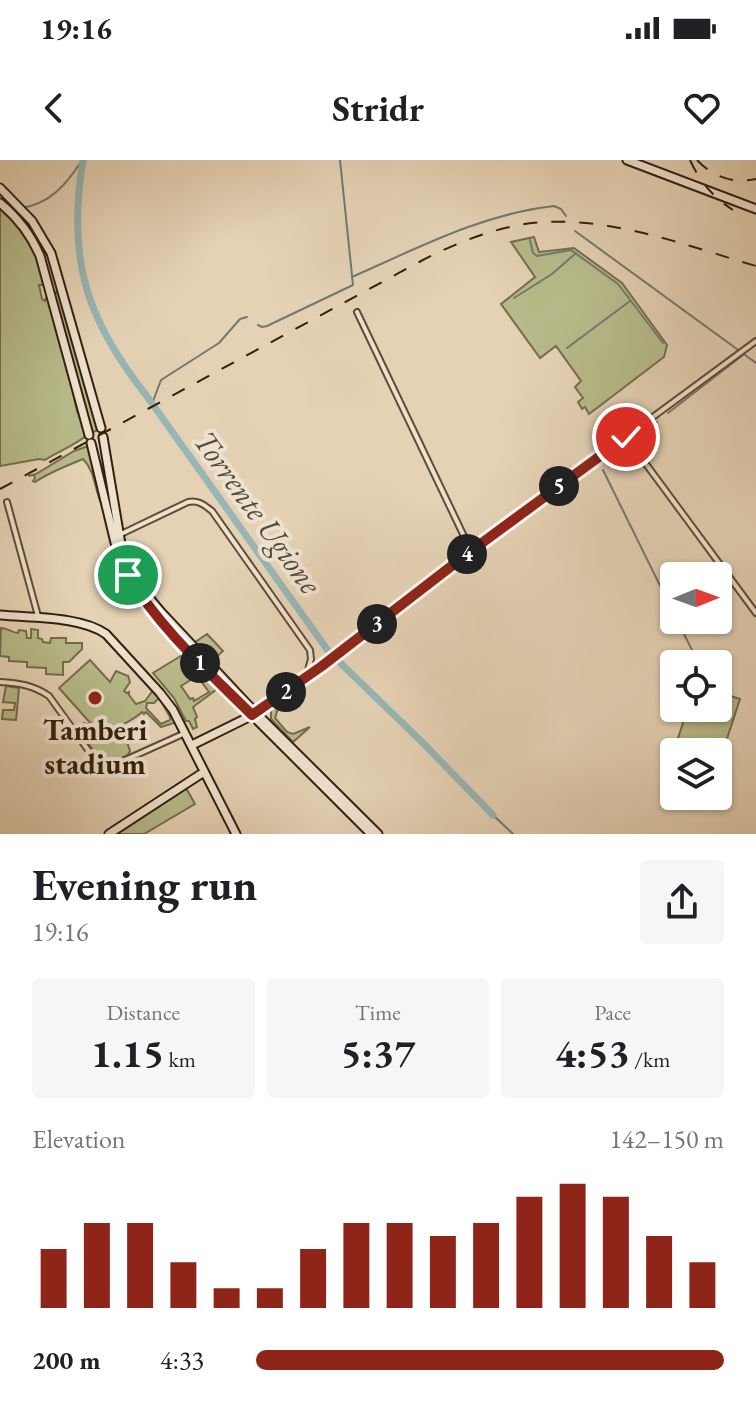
<!DOCTYPE html>
<html lang="en">
<head>
<meta charset="utf-8">
<style>
  :root { --surface:#fff; --page:#f6f6f6; --text:#202124; --muted:#757577; --accent:#8f2418 }
  body { margin:0; font-family:"EB Garamond",serif; background:var(--page); color:var(--text); height:100vh; display:flex; flex-direction:column; font-size:30px; white-space:nowrap }
  * { box-sizing:border-box; margin:0 }
  p { font-size:26px; color:var(--muted) }
  .icon { flex:none; width:44px; height:44px; fill:none; stroke:currentColor; stroke-width:2; stroke-linecap:round; stroke-linejoin:round }
  .map { position:relative; height:674px; overflow:hidden }
  .side { display:flex; flex-direction:column; background:var(--surface); flex:1 }
  .side>* { flex:none }
  .needle { width:52px; rotate:89deg }
  .buttons { position:absolute; left:660px; top:402px; display:grid; gap:16px }
  .buttons a { display:grid; place-items:center; width:72px; height:72px; border-radius:8px; background:var(--surface); box-shadow:0 2px 6px #0004; font-size:40px }
  .pin { position:absolute; display:grid; place-items:center; width:68px; height:68px; color:#fff; margin:-34px; border:4px solid #fff; border-radius:50%; box-shadow:0 2px 8px #0007 }
  .km { position:absolute; width:40px; height:40px; margin:-20px; border-radius:50%; background:#222; color:#fff; font-size:22px; line-height:40px; text-align:center }
  .round { display:grid; place-items:center; flex:none; width:84px; height:84px; border-radius:8px; background:var(--page) }
  .overview { display:flex; align-items:center; justify-content:space-between; height:136px; padding:0 32px }
  h1 { font-size:44px; font-weight:700; line-height:60px }
  .figures { display:grid; grid-template-columns:repeat(3,1fr); gap:12px; height:136px; padding:8px 32px }
  .figures div { display:grid; align-content:center; border-radius:8px; background:var(--page); text-align:center }
  .figures b { font-size:40px; font-weight:700 }
  .figures small { font-size:22px; font-weight:400 }
  .figures p { font-size:22px }
  .chart { height:224px; padding:16px 32px }
  .chart p { display:flex; justify-content:space-between }
  .chart svg { width:100%; height:144px; margin-top:8px; stroke:var(--accent); stroke-width:6 }
  ul { padding:0 32px; list-style:none; font-size:26px }
  li { display:grid; grid-template-columns:128px 96px 1fr; align-items:center; height:60px }
  li i { height:20px; border-radius:10px; background:var(--accent) }
  .status { display:flex; justify-content:space-between; align-items:center; height:56px; padding:0 40px; background:var(--surface); direction:ltr }
  .status svg { height:22px; fill:currentColor }
  header { display:flex; justify-content:space-between; align-items:center; height:104px; padding:0 32px; background:var(--surface); font-size:36px; font-weight:700 }
  .map>svg:first-child { display:block }
  .green { fill:#b7bb8b; stroke:#756d4c; stroke-width:2; fill-rule:evenodd }
  .lines { fill:none; stroke-linecap:round; stroke-linejoin:round }
  .stream { stroke:#707a72; stroke-width:2 }
  .river { stroke:#98b6b5; stroke-width:7 }
  .street-casing { stroke:#604c37; stroke-width:8 }
  .secondary-casing { stroke:#331f0d; stroke-width:11 }
  .street { stroke:#eee2cf; stroke-width:4 }
  .secondary { stroke:#eee2cf; stroke-width:7 }
  .rail { stroke:#331f0d; stroke-width:2; stroke-dasharray:14 14; stroke-linecap:butt }
  .route-casing { stroke:#fff; stroke-width:16 }
  .route { stroke:#8f2418; stroke-width:10 }
  .poi-dot { fill:#8f2418; stroke:#eee2cf; stroke-width:3 }
  .labels { text-anchor:middle; dominant-baseline:central; stroke-width:8; stroke-linejoin:round; paint-order:stroke }
  .poi-label { font-size:30px; font-weight:bold; fill:#331f0d; stroke:#eee2cf }
  .water-label { font-size:32px; font-style:italic; fill:#514c3f; stroke:#eee2cf }
</style>
</head>
<body>
<div class="status"><b>19:16</b><svg viewBox="0 0 49 12"><path d="M0 12V9h3v3zM5 12V6h3v6zM10 12V3h3v9zM15 12V0h3v12zM26 1h20v11H26zM47 4h2v5h-2z"/></svg></div>
<header><svg class="icon" aria-label="back" viewBox="0 0 24 24"><path d="M15 5l-7 7 7 7"/></svg>Stridr<svg class="icon" aria-label="heart" viewBox="0 0 24 24"><path d="M12 20l-8-8c-3-5 5-10 8-4 3-6 11-1 8 4z"/></svg></header>
<div class="map">
<svg width="756" height="674" viewBox="0 0 756 674">
  <rect width="100%" height="100%" fill="#e5d2b5"/>
  <filter id="stains"><feTurbulence type="fractalNoise" baseFrequency=".0025" numOctaves="4"/><feColorMatrix values="0 0 0 0 .2 0 0 0 0 .09 0 0 0 0 .02 0 0 0 .5 -.17"/></filter>
  <radialGradient id="worn" r=".72"><stop offset=".6" stop-color="#630" stop-opacity="0"/><stop offset="1" stop-color="#630" stop-opacity=".3"/></radialGradient>
  <path class="green" d="M 2,48 L 7,52 L 36,90 L 45,123 L 43,125 L 39,125 L 42,139 L 45,141 L 46,138 L 49,137 L 50,148 L 52,150 L 59,181 C 67,189 62,201 68,209 L 77,251 L 87,275 C 74,286 59,291 45,300 L 39,299 L 0,306 L 0,49 Z
    M 534,77 L 539,92 L 574,88 L 622,123 L 667,185 L 664,197 L 589,254 L 585,247 L 582,249 L 578,242 L 583,238 L 575,227 L 581,221 L 556,186 L 540,198 L 501,144 L 535,117 L 511,82 Z
    M 56,132 L 60,132 L 100,269 L 91,273 L 55,136 Z
    M 88,286 L 103,347 C 94,331 96,312 83,299 C 66,306 50,312 35,322 L 33,321 L 35,318 L 34,315 L 28,316 L 36,314 L 74,291 Z
    M 1,468 C 8,468 12,473 18,473 L 19,470 L 26,471 L 27,478 L 31,478 L 31,469 L 38,470 L 38,478 L 42,479 L 43,482 L 50,483 L 51,478 L 66,478 L 66,483 L 82,483 L 82,489 L 69,502 L 63,502 L 63,515 L 46,514 L 46,508 L 27,507 L 27,502 L 9,501 L 9,497 L 0,496 Z
    M 207,474 L 223,491 L 212,501 L 194,483 Z
    M 184,494 L 217,529 L 193,547 L 197,557 L 195,559 L 197,567 L 193,569 L 189,561 L 186,561 L 174,538 L 153,513 ZM 197,516 L 209,532 L 194,541 L 193,538 L 190,539 L 181,526 Z
    M 90,500 L 110,522 L 116,511 L 128,516 L 130,522 L 124,531 L 127,533 L 129,532 L 129,535 L 136,544 L 145,541 L 154,529 L 177,562 L 161,567 L 146,552 L 144,554 L 142,552 C 133,561 121,563 114,572 L 126,579 L 130,591 L 128,595 C 123,597 114,602 109,602 C 97,602 82,575 81,566 L 84,563 L 89,565 L 99,576 L 101,575 L 59,528 ZM 159,538 L 170,557 L 170,560 L 161,564 L 146,548 L 147,543 L 154,543 Z
    M 6,526 L 19,528 L 16,560 L 2,559 L 3,550 L 14,550 L 15,543 L 3,542 Z
    M 718,532 L 740,539 L 718,606 L 718,592 L 674,592 L 674,623 L 663,623 L 688,548 L 718,548 Z
    M 290,535 L 293,539 L 278,549 L 275,558 L 287,572 L 293,574 L 310,567 L 293,582 L 271,559 L 271,549 Z
    M 186,628 L 195,644 L 144,674 L 117,674 Z"/>
  <g class="lines">
    <path class="stream" d="M 21,48 C 50,44 67,24 82,0
      M 575,71 L 756,203
      M 530,80 L 533,93 L 537,96 L 571,90 L 618,124 L 663,183
      M 352,117 C 418,88 482,54 554,46 L 561,49 L 566,56
      M 514,138 L 552,114 L 576,93
      M 258,165 L 262,167 L 267,166 L 353,125 L 340,0
      M 567,188 L 630,141
      M 152,244 L 161,220 L 219,183 L 240,159 L 247,157
      M 668,253 L 743,195
      M 633,279 L 657,262
      M 603,310 L 674,454
      M 544,344 L 624,285
      M 677,460 L 699,504
      M 493,655 L 513,674"/>
    <path class="river" d="M 83,0 C 67,97 85,158 146,235 L 329,492 L 422,582 L 493,655"/>
    <g class="street-casing">
      <path id="street" d="M 357,152 L 471,391
        M 626,277 L 756,453
        M 7,342 L 38,456
        M 119,375 L 188,342 C 199,340 204,345 212,351 L 310,490 L 311,499 L 306,517
        M 0,522 C 18,523 33,525 49,536 L 96,601 L 106,606 L 114,605 L 183,574
        M 257,553 L 347,487 L 471,391 L 756,181"/>
    </g>
    <g class="secondary-casing">
      <path id="secondary" d="M 627,0 L 756,49
        M 0,28 L 32,61 L 51,93 L 101,268
        M 0,43 C 17,57 31,75 40,96 L 89,275
        M 103,277 L 121,384 L 132,410 L 146,434 L 161,452 L 248,545 L 378,674
        M 91,283 L 117,391 L 133,424 L 158,458 L 247,550
        M 0,455 C 32,458 80,456 106,474 L 160,533 L 173,550 L 236,674
        M 258,561 L 371,674
        M 192,585 L 257,553
        M 109,674 L 204,612"/>
    </g>
    <use href="#street" class="street"/>
    <use href="#secondary" class="secondary"/>
    <path class="rail" d="M 690,0 C 700,22 713,37 733,50
      M 697,0 C 713,17 733,24 756,19
      M 0,329 L 421,101 C 456,83 493,68 532,63 C 609,55 684,85 756,106"/>
  </g>
  <g class="lines">
    <g class="route-casing">
      <path id="route" d="M 128,415 C 160,469 209,512 252,555 L 322,506 L 471,391 L 626,277"/>
    </g>
    <use href="#route" class="route"/>
  </g>
  <circle class="poi-dot" cx="95" cy="538" r="8"/>
  <g class="labels">
    <g class="poi-label">
      <text x="95" y="569">Tamberi<tspan x="95" dy="34">stadium</tspan></text>
    </g>
    <g class="water-label">
      <text transform="translate(258 352) rotate(54)">Torrente Ugione</text>
    </g>
  </g>
  <rect width="100%" height="100%" filter="url(#stains)"/>
  <rect width="100%" height="100%" fill="url(#worn)"/>
</svg>
<div class="buttons">
<a><svg class="needle" viewBox="-14 -14 28 28"><path d="M0-13l5 13h-10z" fill="#e53935"/><path d="M0 13l5-13h-10z" fill="#757577"/></svg></a>
<a><svg class="icon" aria-label="locate" viewBox="0 0 24 24"><circle cx="12" cy="12" r="6"/><path d="M12 2v4M12 18v4M2 12h4M18 12h4"/></svg></a>
<a><svg class="icon" aria-label="layers" viewBox="0 0 24 24"><path d="M12 4l9 5-9 5-9-5zM3 14l9 5 9-5"/></svg></a>
</div>
<div class="pin" style="left:128px;top:415px;background:#1e9e55"><svg class="icon" aria-label="arrive" viewBox="0 0 24 24"><path d="M6 21V4h12l-3 4 3 4H6"/></svg></div>
<div class="pin" style="left:626px;top:277px;background:#d93025"><svg class="icon" aria-label="check" viewBox="0 0 24 24"><path d="M5 12l5 5 9-10"/></svg></div>
<b class="km" style="left:200px;top:503px">1</b>
<b class="km" style="left:286px;top:532px">2</b>
<b class="km" style="left:377px;top:464px">3</b>
<b class="km" style="left:467px;top:394px">4</b>
<b class="km" style="left:559px;top:326px">5</b>
</div>
<section class="side">
<div class="overview"><div><h1>Evening run</h1><p>19:16</p></div><a class="round"><svg class="icon" aria-label="share" viewBox="0 0 24 24"><path d="M12 15V3M7 8l5-5 5 5M5 13v7h14v-7"/></svg></a></div>
<div class="figures">
<div><p>Distance</p><b>1.15<small> km</small></b></div>
<div><p>Time</p><b>5:37</b></div>
<div><p>Pace</p><b>4:53<small> /km</small></b></div>
</div>
<div class="chart"><p><span>Elevation</span>142–150 m</p>
<svg viewBox="0 0 160 44" preserveAspectRatio="none"><path d="M5 44V26M15 44V18M25 44V18M35 44V30M45 44V38M55 44V38M65 44V26M75 44V18M85 44V18M95 44V22M105 44V18M115 44V10M125 44V6M135 44V10M145 44V22M155 44V30"/></svg>
</div>
<ul>
<li><b>200 m</b>4:33<i style="width:100%"></i></li>
</ul>
</section>
</body>
</html>
